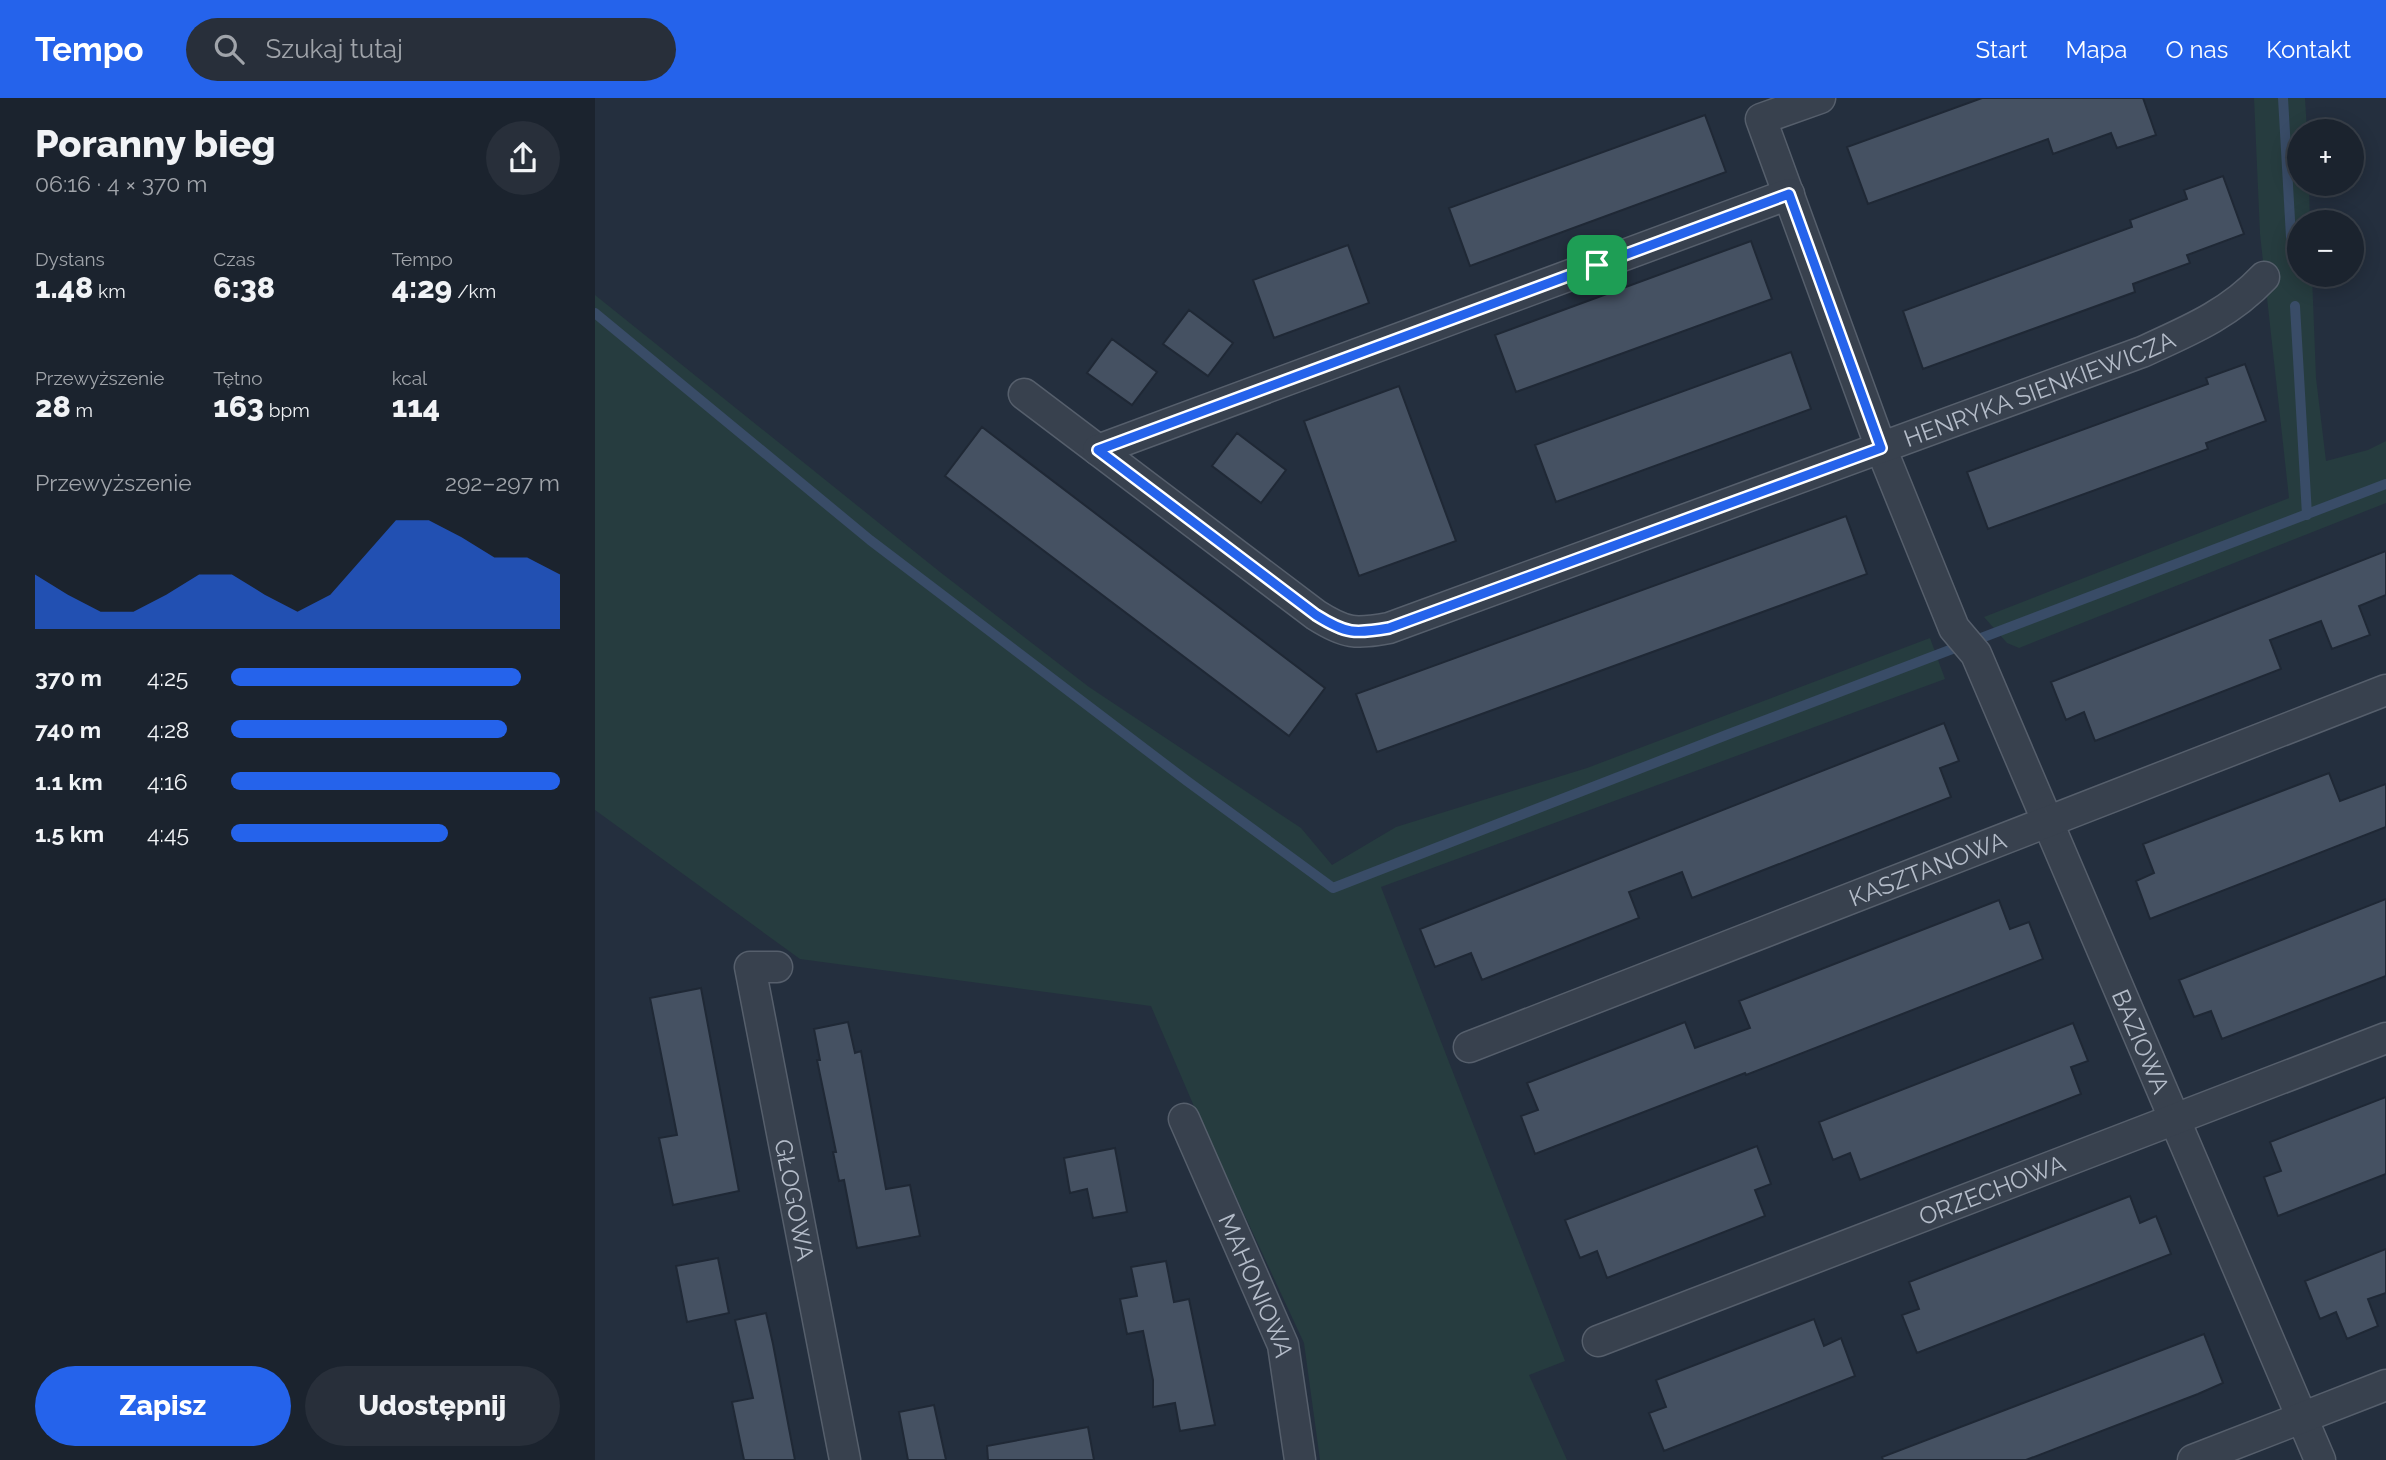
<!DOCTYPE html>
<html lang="pl">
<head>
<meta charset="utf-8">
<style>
  :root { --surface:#1b232e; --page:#282f3a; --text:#f1f3f6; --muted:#a0a4aa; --line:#39404a; --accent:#2563eb }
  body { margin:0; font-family:Raleway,sans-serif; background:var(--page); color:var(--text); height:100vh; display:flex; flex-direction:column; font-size:26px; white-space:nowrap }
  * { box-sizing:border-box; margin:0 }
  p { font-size:23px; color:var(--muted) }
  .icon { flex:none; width:38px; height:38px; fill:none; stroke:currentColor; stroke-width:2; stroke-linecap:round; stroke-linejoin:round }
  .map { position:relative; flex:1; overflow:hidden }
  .panel { display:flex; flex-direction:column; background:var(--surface); width:595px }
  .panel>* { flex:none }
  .fabs { position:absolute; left:1692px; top:21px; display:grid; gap:14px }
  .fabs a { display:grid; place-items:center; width:77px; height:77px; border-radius:50%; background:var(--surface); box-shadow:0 4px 18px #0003,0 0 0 2px var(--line); font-size:35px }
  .pin { position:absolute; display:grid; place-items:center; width:60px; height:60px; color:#fff; margin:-30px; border-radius:14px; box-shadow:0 4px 10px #0006 }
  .round { display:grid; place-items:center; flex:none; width:74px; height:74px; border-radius:37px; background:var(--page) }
  .overview { display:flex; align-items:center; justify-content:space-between; height:119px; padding:0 35px }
  h1 { font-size:38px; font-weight:800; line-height:52px }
  .figures { display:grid; grid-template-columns:repeat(3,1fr); gap:10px; height:119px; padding:7px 35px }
  .figures div { display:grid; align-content:center }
  .figures b { font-size:30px; font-weight:800 }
  .figures small { font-size:19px; font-weight:400 }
  .figures p { font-size:19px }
  .chart { height:196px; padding:14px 35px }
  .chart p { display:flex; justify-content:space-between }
  .chart svg { width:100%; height:126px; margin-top:7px; fill:var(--accent); opacity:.7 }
  .button { display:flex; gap:14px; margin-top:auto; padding:14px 35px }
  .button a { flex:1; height:80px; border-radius:42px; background:var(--accent); color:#fff; font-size:28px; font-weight:800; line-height:80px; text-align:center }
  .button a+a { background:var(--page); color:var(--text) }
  ul { padding:0 35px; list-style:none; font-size:23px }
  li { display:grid; grid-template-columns:112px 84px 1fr; align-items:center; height:52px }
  li i { height:18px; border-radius:9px; background:var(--accent) }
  header { display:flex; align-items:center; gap:42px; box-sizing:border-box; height:98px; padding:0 35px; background:var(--accent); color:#fff }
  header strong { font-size:33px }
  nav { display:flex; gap:38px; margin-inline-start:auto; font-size:24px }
  .search { width:490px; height:63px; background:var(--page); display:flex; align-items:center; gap:18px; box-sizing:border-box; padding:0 24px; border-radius:38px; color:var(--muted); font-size:26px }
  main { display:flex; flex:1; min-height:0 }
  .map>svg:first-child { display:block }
  .green { fill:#263c3f }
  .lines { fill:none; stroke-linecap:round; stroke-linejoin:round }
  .stream { stroke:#394c67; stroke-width:10 }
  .building { fill:#455162; stroke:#1f2835; stroke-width:2 }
  .minor-casing { stroke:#565f6c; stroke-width:33 }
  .minor { stroke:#38414e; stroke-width:30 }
  .route-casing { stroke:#fff; stroke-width:14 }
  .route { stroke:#2563eb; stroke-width:9 }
  .labels { text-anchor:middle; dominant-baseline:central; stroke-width:7; stroke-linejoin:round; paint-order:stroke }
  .street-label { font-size:24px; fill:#b4bcc9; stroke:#1d2633 }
</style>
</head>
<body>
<header>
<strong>Tempo</strong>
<div class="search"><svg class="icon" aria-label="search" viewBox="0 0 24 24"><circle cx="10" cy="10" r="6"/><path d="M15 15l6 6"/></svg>Szukaj tutaj</div>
<nav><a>Start</a><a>Mapa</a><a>O nas</a><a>Kontakt</a></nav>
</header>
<main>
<section class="panel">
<div class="overview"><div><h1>Poranny bieg</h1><p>06:16 · 4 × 370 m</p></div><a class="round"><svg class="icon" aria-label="share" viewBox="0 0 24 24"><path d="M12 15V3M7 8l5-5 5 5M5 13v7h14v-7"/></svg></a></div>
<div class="figures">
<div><p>Dystans</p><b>1.48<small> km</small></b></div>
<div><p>Czas</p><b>6:38</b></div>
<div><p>Tempo</p><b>4:29<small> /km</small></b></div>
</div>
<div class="figures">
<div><p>Przewyższenie</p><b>28<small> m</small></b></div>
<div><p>Tętno</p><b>163<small> bpm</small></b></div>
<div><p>kcal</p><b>114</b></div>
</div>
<div class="chart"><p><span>Przewyższenie</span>292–297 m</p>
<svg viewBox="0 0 160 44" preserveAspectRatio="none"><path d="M0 44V25L10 32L20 38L30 38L40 32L50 25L60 25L70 32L80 38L90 32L100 19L110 6L120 6L130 12L140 19L150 19L160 25V44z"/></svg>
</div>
<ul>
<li><b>370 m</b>4:25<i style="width:88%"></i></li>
<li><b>740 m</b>4:28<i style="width:84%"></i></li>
<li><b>1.1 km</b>4:16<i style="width:100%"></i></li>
<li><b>1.5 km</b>4:45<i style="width:66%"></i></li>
</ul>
<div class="button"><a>Zapisz</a><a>Udostępnij</a></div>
</section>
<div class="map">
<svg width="1791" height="1362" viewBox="0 0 1791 1362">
  <rect width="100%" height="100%" fill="#242f3e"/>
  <path class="green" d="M 1659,0 L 1710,0 L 1712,33 L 1704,33 L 1704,86 L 1714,86 L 1715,124 L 1704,124 L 1704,177 L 1717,177 L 1721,280 L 1731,363 L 1773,352 L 1791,343 L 1791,405 L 1424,550 L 1412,545 L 1389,519 L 1694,400 L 1665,136 Z
    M 0,197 L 345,474 L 494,589 L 706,730 L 737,767 L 801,729 L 992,670 L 1335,540 L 1350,581 L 786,789 L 970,1263 L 934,1277 L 972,1362 L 725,1362 L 709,1245 L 598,1006 L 556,908 L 205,861 L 0,712 Z"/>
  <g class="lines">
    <path class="stream" d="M 1688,0 L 1696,139
      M 1700,208 L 1712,417
      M 0,215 L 275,442 L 592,683 L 738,790 L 1134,636 L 1791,386"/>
  </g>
  <path class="building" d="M 1387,0 L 1548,0 L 1561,37 L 1522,50 L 1516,35 L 1458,56 L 1453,41 L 1273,106 L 1252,49 Z
    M 1110,17 L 1131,74 L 875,168 L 854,110 Z
    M 1628,78 L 1649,136 L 1592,157 L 1595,165 L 1538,186 L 1540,194 L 1328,271 L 1308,213 L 1537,129 L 1535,122 L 1592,101 L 1589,92 Z
    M 1156,143 L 1177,201 L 921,294 L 900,237 Z
    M 753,147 L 774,205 L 679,240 L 658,182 Z
    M 594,212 L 638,245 L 613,278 L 568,246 Z
    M 517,241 L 562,274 L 537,307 L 492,275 Z
    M 1196,254 L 1216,311 L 961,404 L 940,347 Z
    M 1650,266 L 1671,323 L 1611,345 L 1613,351 L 1393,431 L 1372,374 L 1613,286 L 1611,280 Z
    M 804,288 L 861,443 L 764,478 L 709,323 Z
    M 387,329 L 730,590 L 694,638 L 350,378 Z
    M 642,335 L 691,372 L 666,405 L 617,368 Z
    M 1251,418 L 1272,476 L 782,654 L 761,596 Z
    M 1791,453 L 1791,497 L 1764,508 L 1775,537 L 1737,551 L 1726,523 L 1675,542 L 1686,571 L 1500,643 L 1489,614 L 1471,622 L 1456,584 Z
    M 1349,625 L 1364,663 L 1345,670 L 1356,699 L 1097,800 L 1087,774 L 1034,794 L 1044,820 L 887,882 L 876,855 L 840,869 L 825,831 Z
    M 1734,675 L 1745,703 L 1791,686 L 1791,729 L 1555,821 L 1541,783 L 1559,775 L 1548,746 Z
    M 1791,801 L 1791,878 L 1627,941 L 1616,913 L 1599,919 L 1584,882 Z
    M 1404,802 L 1415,831 L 1434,824 L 1448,861 L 1151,977 L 1150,975 L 940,1056 L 926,1018 L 943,1012 L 932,985 L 1090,924 L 1100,950 L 1155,930 L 1144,903 Z
    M 106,890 L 144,1093 L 78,1107 L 64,1040 L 82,1037 L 55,900 Z
    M 253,924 L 260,955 L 266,953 L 291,1091 L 315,1087 L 325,1138 L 262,1150 L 249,1082 L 244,1083 L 238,1054 L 241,1054 L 222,962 L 225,962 L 219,931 Z
    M 1478,925 L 1493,963 L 1476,969 L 1486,996 L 1265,1082 L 1255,1055 L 1238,1062 L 1224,1024 Z
    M 1791,999 L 1791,1076 L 1683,1118 L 1669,1079 L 1686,1073 L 1675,1044 Z
    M 1162,1048 L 1176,1086 L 1160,1092 L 1170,1118 L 1012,1180 L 1002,1153 L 985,1160 L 970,1122 Z
    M 520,1050 L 532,1114 L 498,1120 L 492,1091 L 475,1095 L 469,1060 Z
    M 1535,1098 L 1545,1125 L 1561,1118 L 1576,1156 L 1322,1255 L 1307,1217 L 1324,1211 L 1314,1184 Z
    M 1791,1151 L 1791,1195 L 1773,1201 L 1783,1228 L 1752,1241 L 1741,1214 L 1725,1221 L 1710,1183 Z
    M 123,1160 L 134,1215 L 92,1224 L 81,1168 Z
    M 571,1163 L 579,1204 L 594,1201 L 620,1327 L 585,1333 L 580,1305 L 558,1309 L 558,1282 L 548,1233 L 532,1236 L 525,1201 L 542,1198 L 536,1169 Z
    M 171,1215 L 178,1246 L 200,1362 L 149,1362 L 137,1304 L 158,1300 L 140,1222 Z
    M 1219,1221 L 1229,1248 L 1246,1240 L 1260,1278 L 1069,1353 L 1054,1315 L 1071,1309 L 1061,1282 Z
    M 1609,1236 L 1628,1285 L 1603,1296 L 1431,1362 L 1288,1362 L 1287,1359 Z
    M 339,1307 L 351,1362 L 313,1362 L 304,1314 Z
    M 493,1329 L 499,1362 L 393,1362 L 392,1348 Z"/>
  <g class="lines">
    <g class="minor-casing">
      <g id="minor">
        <path id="s1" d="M 1225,0 L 1166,21 L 1286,350 L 1359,530 L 1381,556 L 1725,1362"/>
        <path id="s2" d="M 429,296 L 721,517 C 751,536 760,536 794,530 L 1547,254 C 1593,233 1633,217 1669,179"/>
        <path d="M 503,352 L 1194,96"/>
        <path id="s3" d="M 182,869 L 155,869 L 250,1362"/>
        <path id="s4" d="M 874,949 L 1791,592"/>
        <path id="s5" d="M 589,1021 L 688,1247 L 705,1362"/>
        <path id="s6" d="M 1003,1243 L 1791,940"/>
        <path d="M 1598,1362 L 1791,1287"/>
      </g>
    </g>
    <use href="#minor" class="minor"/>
  </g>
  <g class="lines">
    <g class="route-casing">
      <path id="route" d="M 1194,96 L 1286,350 L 794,530 C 760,536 751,536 721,517 L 503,352 Z"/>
    </g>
    <use href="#route" class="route"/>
  </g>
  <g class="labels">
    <g class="street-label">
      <text stroke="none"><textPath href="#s2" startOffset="1136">HENRYKA SIENKIEWICZA</textPath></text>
      <text stroke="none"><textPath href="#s4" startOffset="492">KASZTANOWA</textPath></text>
      <text stroke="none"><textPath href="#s1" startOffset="1062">BAZIOWA</textPath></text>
      <text stroke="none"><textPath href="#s6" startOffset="422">ORZECHOWA</textPath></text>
      <text stroke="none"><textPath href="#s3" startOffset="264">GŁOGOWA</textPath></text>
      <text stroke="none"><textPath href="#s5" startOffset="182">MAHONIOWA</textPath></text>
    </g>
  </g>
</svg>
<div class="fabs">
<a>+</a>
<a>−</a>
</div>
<div class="pin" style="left:1002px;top:167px;background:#1e9e55"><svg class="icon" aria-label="arrive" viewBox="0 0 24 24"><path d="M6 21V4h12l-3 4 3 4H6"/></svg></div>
</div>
</main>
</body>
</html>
